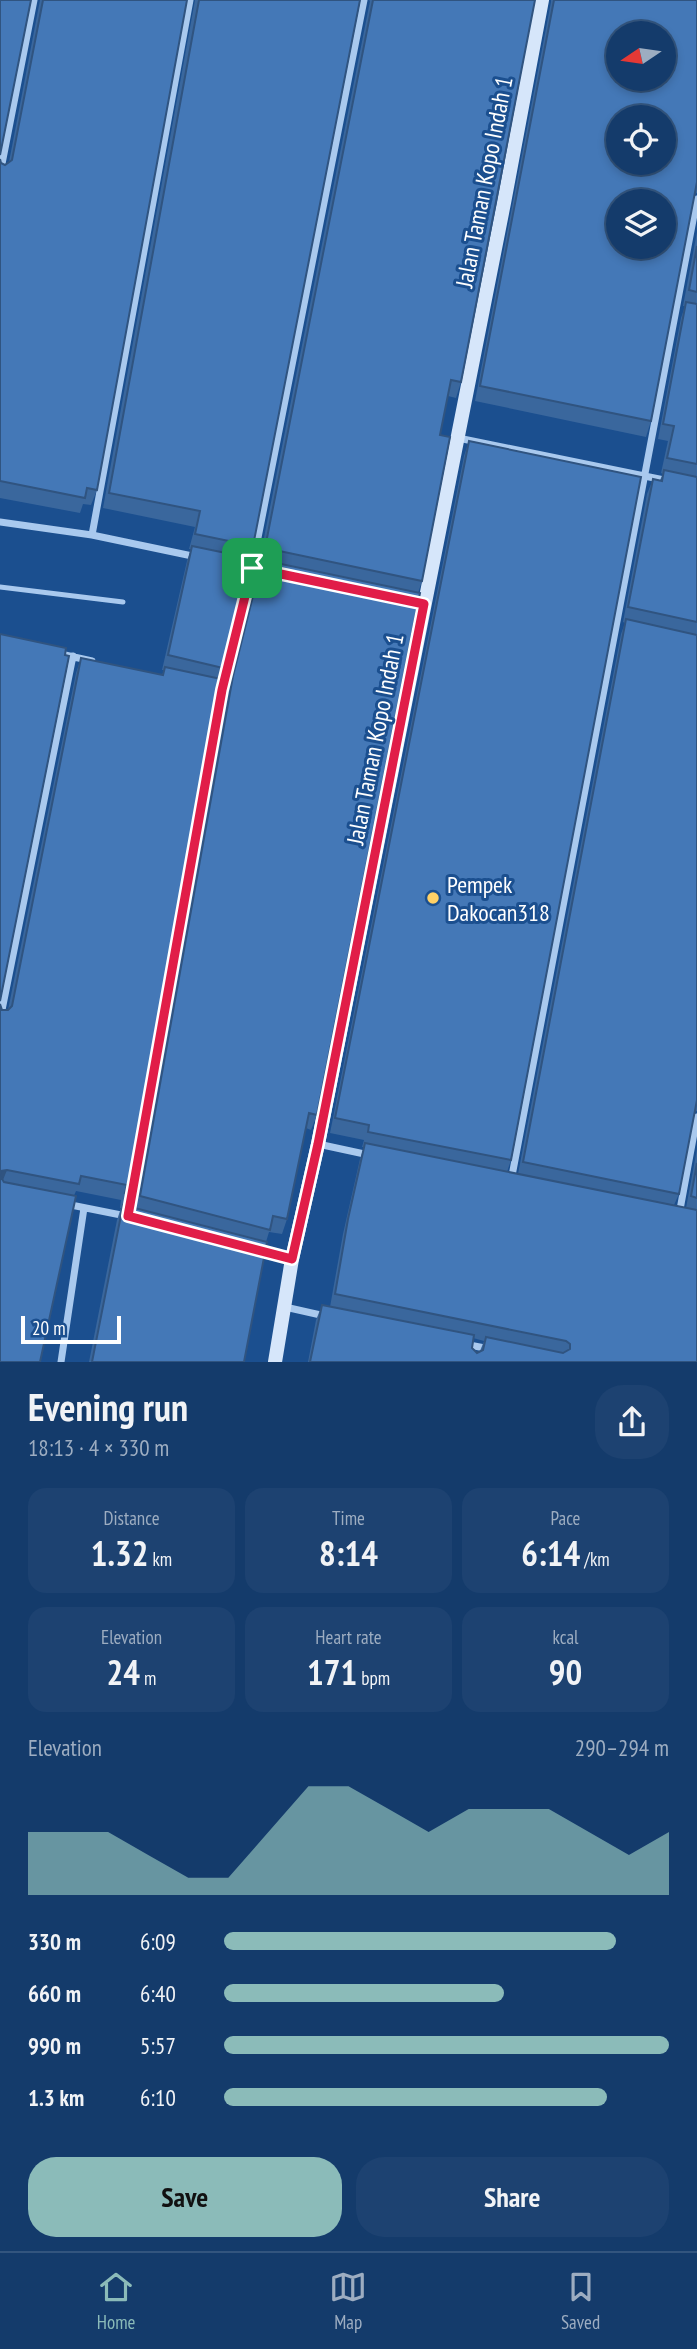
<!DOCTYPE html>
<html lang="en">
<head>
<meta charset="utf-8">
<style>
  :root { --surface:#143b6b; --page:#1d4271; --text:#f1f3f6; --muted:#9dadc1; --line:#33557e; --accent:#8bbbb9 }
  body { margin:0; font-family:"PT Sans Narrow",sans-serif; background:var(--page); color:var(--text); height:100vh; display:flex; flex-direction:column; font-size:26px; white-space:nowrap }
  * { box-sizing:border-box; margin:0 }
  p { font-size:23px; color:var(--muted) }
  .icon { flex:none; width:38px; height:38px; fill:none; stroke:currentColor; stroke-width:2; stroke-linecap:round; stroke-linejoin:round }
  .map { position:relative; height:1362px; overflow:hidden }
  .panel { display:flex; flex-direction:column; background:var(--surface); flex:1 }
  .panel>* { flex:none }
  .needle { width:46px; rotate:257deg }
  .buttons { position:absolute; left:606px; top:21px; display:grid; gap:14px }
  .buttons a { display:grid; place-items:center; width:70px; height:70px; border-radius:50%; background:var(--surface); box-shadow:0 4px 10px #0003,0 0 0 2px var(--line); font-size:35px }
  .scale { position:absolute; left:21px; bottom:18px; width:100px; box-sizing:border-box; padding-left:7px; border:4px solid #fff; border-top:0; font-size:19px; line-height:24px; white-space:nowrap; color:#fff; -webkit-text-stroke:5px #1b4f8f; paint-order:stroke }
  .pin { position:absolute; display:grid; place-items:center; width:60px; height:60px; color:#fff; margin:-30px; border-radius:14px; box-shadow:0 4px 10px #0006 }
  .round { display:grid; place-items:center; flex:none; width:74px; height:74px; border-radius:28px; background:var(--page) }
  .headline { display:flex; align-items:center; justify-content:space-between; height:119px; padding:0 28px }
  h1 { font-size:38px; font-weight:700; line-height:52px }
  .metrics { display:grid; grid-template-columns:repeat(3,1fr); gap:10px; height:119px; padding:7px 28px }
  .metrics div { display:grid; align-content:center; border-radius:18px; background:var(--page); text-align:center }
  .metrics b { font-size:35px; font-weight:700 }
  .metrics small { font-size:19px; font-weight:400 }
  .metrics p { font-size:19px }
  .chart { height:196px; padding:14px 28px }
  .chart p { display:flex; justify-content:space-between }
  .chart svg { width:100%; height:126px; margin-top:7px; fill:var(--accent); opacity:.7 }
  .action { display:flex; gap:14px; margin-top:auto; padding:14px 28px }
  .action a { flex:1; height:80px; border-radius:28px; background:var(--accent); color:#111; font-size:28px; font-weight:700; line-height:80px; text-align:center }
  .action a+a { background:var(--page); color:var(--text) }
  ul { padding:0 28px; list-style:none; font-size:23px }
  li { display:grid; grid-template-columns:112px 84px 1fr; align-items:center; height:52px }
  li i { height:18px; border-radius:9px; background:var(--accent) }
  .menu { display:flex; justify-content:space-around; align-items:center; height:98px; border-top:2px solid var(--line); background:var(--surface); font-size:19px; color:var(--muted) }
  .menu a { display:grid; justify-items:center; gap:4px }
  .menu .selected { color:var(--accent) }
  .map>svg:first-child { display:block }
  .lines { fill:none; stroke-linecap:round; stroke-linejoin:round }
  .service { stroke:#a9c9ee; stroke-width:5 }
  .minor { stroke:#a9c9ee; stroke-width:7 }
  .secondary { stroke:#d6e6fa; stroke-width:14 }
  .wall { fill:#3a679d; fill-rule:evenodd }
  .shaded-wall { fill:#305480 }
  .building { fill:#4478b7; stroke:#305480; stroke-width:2; fill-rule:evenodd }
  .route-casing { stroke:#fff; stroke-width:14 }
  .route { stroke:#e11d48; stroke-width:9 }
  .poi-dot { fill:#ffd166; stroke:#1b4f8f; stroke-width:2.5 }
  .labels { text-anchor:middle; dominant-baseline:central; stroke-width:6; stroke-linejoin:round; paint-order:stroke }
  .street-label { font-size:24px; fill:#fff; stroke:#1b4f8f }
  .poi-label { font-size:24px; fill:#fff; stroke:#1b4f8f; text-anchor:start }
</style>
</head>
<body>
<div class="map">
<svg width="697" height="1362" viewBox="0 0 697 1362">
  <rect width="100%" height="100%" fill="#1b4f8f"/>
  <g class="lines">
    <path class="service" d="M 0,587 L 123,602"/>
    <path class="minor" d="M 0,174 L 34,0
      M 458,438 L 669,481
      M 0,522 L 92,535 L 197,557
      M 92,535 L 190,0
      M 56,653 L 92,661
      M 0,1020 L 73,656
      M 318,1144 L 369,1155
      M 511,1181 L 697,199
      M 66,1204 L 126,1216
      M 128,1215 L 222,690 L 252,568 L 364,0
      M 679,1215 L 697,1117
      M 257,1249 L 292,1259
      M 285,1307 L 325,1316
      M 464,1344 L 490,1349
      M 61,1362 L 84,1208"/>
    <path class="secondary" d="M 275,1362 L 292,1259 L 318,1144 L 504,203 L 542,0"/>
  </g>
  <path class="wall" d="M 40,0 L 187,0 L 97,490 L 91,505 L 83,504 L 80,513 L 0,498 L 0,159 L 1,163 L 5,165 L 9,162 Z
    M 195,0 L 360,0 L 253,546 L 248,558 L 223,668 L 219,679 L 129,1193 L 124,1205 L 136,1208 L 228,691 L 256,575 L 261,564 L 259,563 L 370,1 L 369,0 L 535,0 L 461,382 L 456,398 L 448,396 L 440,435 L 422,581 L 418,593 L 317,1115 L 311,1130 L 306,1128 L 287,1219 L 282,1234 L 269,1232 L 266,1242 L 244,1362 L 89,1362 L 117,1220 L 121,1208 L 120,1208 L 121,1200 L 76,1191 L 0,1362 L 2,1010 L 8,1010 L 76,673 L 81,658 L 162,675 L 164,670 L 162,670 L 187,561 L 191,549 L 189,549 L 195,527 L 103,508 Z
    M 551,0 L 697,0 L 697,193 L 694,194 L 651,421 L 646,437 L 475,401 L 551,2 Z
    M 697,232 L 697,1111 L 694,1112 L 679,1194 L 674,1205 L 686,1208 L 697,1149 L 697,1362 L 308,1362 L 316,1320 L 322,1305 L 330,1307 L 343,1234 L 360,1159 L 364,1147 L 362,1147 L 364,1140 L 330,1133 L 464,456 L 469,441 L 511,1160 L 507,1172 L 518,1174 L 621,634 L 625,623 L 623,622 L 647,494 L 653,479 L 660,480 L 663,474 L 661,473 L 668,441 L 658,439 L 681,318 L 685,306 L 683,306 ZM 473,1338 L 484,1341 L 480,1351 L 477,1353 L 472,1348 Z"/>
  <path class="shaded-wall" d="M 7,1170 L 1,1185 L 0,1174 L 1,1171 Z"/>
  <path class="building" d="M 0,0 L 31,0 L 0,155 Z
    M 43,0 L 187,0 L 97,490 L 87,488 L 85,498 L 0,481 L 0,159 L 1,163 L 5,165 L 12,160 Z
    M 199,0 L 360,0 L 253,546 L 195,534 L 200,511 L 109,493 Z
    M 373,0 L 535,0 L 461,382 L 451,380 L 440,435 L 450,437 L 422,581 L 265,548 Z
    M 554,0 L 697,0 L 697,182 L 651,421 L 480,386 ZM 618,33 L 663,33 L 663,79 L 618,79 ZM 618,117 L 663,117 L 663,163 L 618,163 ZM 618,201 L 663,201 L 663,247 L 618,247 Z
    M 697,246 L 697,292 L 689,290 Z
    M 686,302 L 697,304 L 697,464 L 667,458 L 674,426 L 663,424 Z
    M 469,441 L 641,477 L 511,1160 L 368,1132 L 369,1125 L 335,1118 Z
    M 664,470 L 697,477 L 697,622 L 628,607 L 653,479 L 662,481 Z
    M 192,546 L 250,558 L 223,668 L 168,655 Z
    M 262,560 L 420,593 L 317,1115 L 309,1113 L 287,1219 L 273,1216 L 270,1230 L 140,1196 L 233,676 Z
    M 626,619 L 697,635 L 697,1100 L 679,1194 L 523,1162 Z
    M 0,634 L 66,648 L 65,655 L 69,656 L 0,1001 Z
    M 81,658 L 163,675 L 165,667 L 221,679 L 129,1193 L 125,1193 L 127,1185 L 81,1176 L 79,1184 L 7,1170 L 1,1171 L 0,1174 L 0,1004 L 2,1010 L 8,1010 L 12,1006 Z
    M 365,1143 L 697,1210 L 697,1362 L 310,1362 L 322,1305 L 474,1335 L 472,1348 L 477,1353 L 483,1350 L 486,1337 L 563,1353 L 570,1349 L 570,1344 L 566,1341 L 335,1294 L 348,1219 Z
    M 697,1163 L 697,1198 L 691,1196 Z
    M 0,1176 L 4,1182 L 76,1196 L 40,1362 L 0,1362 Z
    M 123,1205 L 267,1242 L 244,1362 L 92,1362 Z"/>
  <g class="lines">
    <g class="route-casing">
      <path id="route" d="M 252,568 L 424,604 L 318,1144 L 292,1259 L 128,1216 L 222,690 Z"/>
    </g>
    <use href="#route" class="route"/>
  </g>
  <circle class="poi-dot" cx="433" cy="898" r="7"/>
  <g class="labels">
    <g class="street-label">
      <text transform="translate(484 182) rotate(-79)">Jalan Taman Kopo Indah 1</text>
      <text transform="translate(375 739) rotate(-79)">Jalan Taman Kopo Indah 1</text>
    </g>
    <g class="poi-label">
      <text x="447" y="884">Pempek<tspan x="447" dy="28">Dakocan318</tspan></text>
    </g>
  </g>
</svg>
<div class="buttons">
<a><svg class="needle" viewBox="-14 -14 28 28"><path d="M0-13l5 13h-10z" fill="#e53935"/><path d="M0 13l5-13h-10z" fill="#9dadc1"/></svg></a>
<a><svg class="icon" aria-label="locate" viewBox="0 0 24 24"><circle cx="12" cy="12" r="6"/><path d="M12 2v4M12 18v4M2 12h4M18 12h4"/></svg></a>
<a><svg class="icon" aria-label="layers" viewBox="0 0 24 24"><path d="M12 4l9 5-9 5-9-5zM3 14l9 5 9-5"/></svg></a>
</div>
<div class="scale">20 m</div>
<div class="pin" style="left:252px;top:568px;background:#1e9e55"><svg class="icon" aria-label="arrive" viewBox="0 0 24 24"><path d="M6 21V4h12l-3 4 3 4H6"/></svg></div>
</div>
<section class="panel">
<div class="headline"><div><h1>Evening run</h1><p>18:13 · 4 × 330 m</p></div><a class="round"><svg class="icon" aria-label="share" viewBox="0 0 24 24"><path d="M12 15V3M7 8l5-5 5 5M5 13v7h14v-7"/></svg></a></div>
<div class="metrics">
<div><p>Distance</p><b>1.32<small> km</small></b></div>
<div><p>Time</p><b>8:14</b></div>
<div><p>Pace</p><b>6:14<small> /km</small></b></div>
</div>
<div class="metrics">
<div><p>Elevation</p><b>24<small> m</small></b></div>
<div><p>Heart rate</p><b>171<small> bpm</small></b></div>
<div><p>kcal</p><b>90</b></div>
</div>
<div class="chart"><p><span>Elevation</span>290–294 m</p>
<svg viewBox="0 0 160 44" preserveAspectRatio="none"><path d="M0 44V22L10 22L20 22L30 30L40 38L50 38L60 22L70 6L80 6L90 14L100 22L110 14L120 14L130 14L140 22L150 30L160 22V44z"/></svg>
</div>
<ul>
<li><b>330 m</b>6:09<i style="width:88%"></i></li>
<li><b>660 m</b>6:40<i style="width:63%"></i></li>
<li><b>990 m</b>5:57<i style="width:100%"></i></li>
<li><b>1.3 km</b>6:10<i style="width:86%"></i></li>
</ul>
<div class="action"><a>Save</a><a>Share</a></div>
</section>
<nav class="menu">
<a class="selected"><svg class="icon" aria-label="home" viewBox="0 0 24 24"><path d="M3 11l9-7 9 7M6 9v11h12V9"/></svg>Home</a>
<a><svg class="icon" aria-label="map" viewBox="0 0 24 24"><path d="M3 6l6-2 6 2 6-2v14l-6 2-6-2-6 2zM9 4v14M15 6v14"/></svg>Map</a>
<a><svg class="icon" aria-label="saved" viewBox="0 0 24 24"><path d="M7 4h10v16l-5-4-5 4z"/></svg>Saved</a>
</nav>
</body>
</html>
